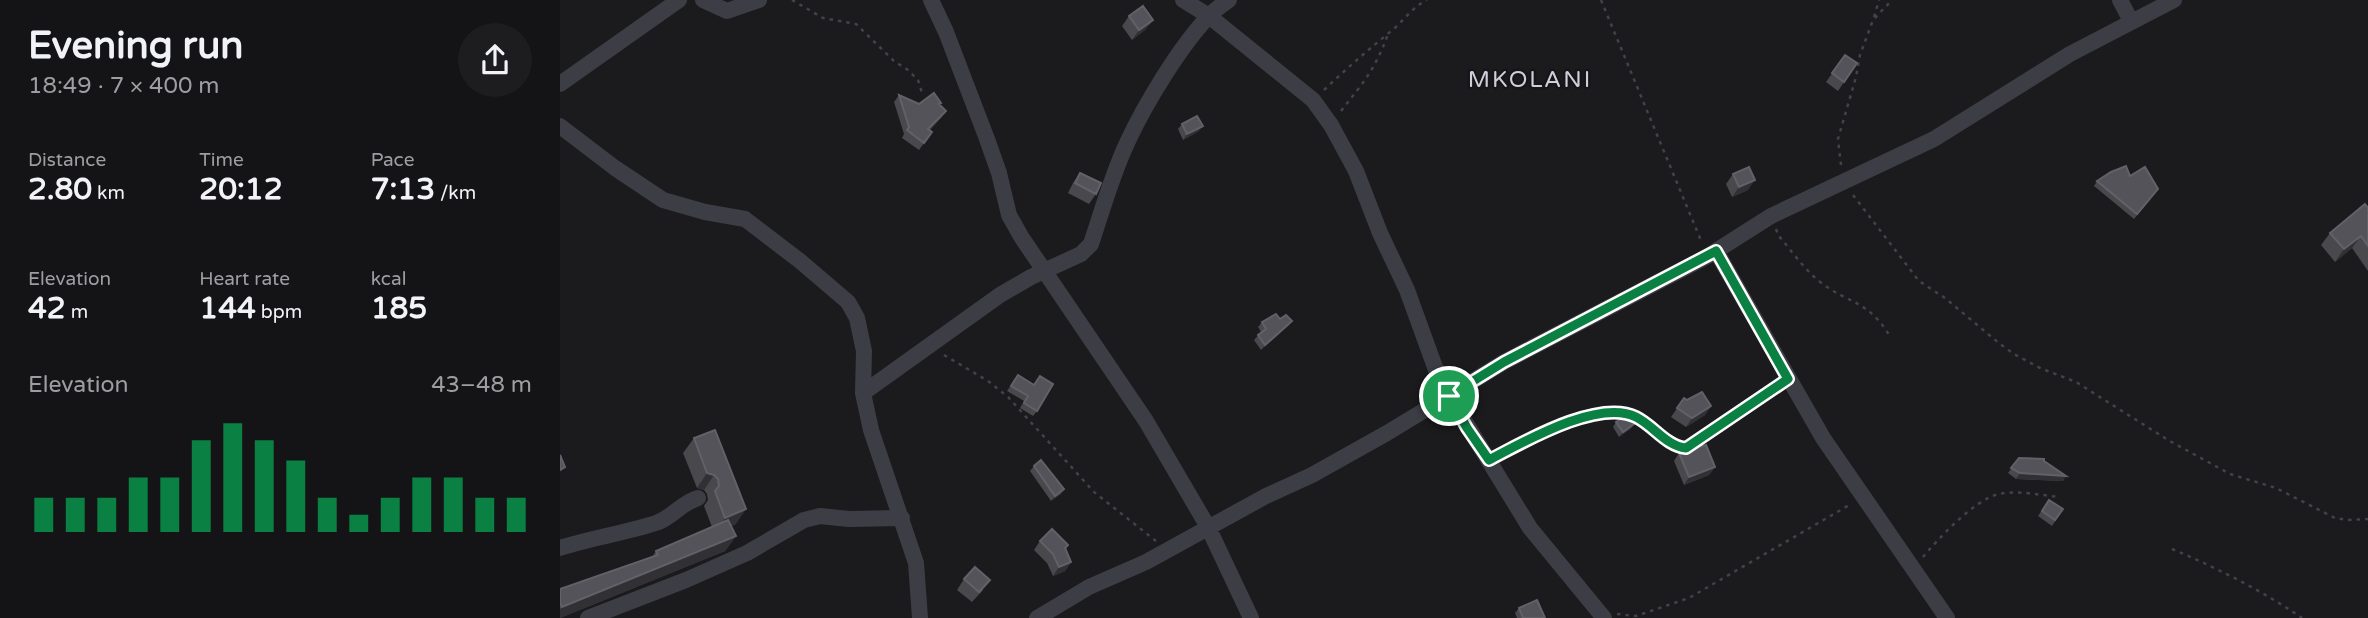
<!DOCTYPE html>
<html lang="en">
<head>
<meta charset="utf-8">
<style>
  :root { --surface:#141416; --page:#1d1d1f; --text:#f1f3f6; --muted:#9d9ea1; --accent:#0b8043 }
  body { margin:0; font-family:"Varela Round",sans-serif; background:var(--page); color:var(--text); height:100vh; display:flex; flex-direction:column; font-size:26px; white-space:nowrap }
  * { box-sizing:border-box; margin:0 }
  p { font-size:23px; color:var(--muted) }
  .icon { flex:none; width:38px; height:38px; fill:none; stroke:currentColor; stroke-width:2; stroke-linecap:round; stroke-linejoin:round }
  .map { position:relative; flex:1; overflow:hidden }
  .side { display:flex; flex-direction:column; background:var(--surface); width:560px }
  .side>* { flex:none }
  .pin { position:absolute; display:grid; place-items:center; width:60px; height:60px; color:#fff; margin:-30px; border:4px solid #fff; border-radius:50%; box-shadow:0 2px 7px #0007 }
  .round { display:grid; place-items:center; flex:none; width:74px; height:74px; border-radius:37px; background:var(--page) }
  .overview { display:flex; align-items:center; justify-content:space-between; height:119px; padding:0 28px }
  h1 { font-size:38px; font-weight:700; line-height:52px }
  .metrics { display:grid; grid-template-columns:repeat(3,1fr); gap:10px; height:119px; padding:7px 28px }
  .metrics div { display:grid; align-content:center }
  .metrics b { font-size:30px; font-weight:700 }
  .metrics small { font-size:19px; font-weight:400 }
  .metrics p { font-size:19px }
  .chart { height:196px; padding:14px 28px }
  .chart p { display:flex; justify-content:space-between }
  .chart svg { width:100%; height:126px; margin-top:7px; stroke:var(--accent); stroke-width:6 }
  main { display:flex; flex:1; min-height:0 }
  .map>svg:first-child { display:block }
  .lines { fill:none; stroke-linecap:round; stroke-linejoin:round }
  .path { stroke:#41424a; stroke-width:2.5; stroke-dasharray:3.5 5; stroke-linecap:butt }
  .minor { stroke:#3d3d45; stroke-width:16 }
  .wall { fill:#48484d }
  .shaded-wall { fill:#313135 }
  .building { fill:#535359; stroke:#616169; stroke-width:2 }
  .route-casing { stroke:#fff; stroke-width:14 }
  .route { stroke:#0b8043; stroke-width:9 }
  .labels { text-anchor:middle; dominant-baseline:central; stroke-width:5; stroke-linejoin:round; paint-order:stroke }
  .quarter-label { font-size:23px; letter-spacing:2px; fill:#cecfd9; stroke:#161618 }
</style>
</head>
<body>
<main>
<section class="side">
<div class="overview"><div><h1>Evening run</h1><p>18:49 · 7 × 400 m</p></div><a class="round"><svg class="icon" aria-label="share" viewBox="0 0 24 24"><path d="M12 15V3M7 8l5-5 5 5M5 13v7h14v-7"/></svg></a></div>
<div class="metrics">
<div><p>Distance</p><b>2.80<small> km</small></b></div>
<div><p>Time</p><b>20:12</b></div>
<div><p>Pace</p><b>7:13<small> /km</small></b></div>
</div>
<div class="metrics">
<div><p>Elevation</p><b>42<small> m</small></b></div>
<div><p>Heart rate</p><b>144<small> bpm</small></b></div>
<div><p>kcal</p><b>185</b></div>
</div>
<div class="chart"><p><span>Elevation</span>43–48 m</p>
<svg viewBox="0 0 160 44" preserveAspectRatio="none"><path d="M5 44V32M15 44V32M25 44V32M35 44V25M45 44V25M55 44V12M65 44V6M75 44V12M85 44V19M95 44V32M105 44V38M115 44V32M125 44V25M135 44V25M145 44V32M155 44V32"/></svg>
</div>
</section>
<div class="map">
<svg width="1808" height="618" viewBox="0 0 1808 618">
  <rect width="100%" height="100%" fill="#1b1b1d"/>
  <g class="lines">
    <path class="path" d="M 232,0 L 263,18 L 296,24 L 334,61 L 348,70 L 358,80 L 363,96
      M 1041,0 L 1142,243
      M 1314,17 L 1319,0
      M 764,90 C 786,69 807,51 830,32 C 843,22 851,8 867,0
      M 781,111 C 803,83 815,70 828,34
      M 1281,165 L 1278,139 L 1296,77 L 1300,55 L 1313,20 L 1332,0
      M 1293,195 L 1359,281 L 1385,298 L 1440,344 L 1454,354 L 1480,368 L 1516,382 L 1608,440 L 1670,474 L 1716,488 L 1775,518 L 1788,520 L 1808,519
      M 1216,229 L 1218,235 C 1231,250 1243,268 1259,281 C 1289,305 1308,299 1331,338
      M 384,355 L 428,381 L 448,397 L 534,492 L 596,541
      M 942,453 C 973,437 1041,399 1076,417 C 1094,426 1105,446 1126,448 L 1217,387
      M 1612,549 C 1657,568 1701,590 1742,618
      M 1363,557 C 1378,539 1415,499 1439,494 C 1458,490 1479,495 1499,497
      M 1057,614 L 1076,616 L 1129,598 L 1291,504"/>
    <path class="minor" d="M 143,0 L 167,11 L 199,0
      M 371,0 L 386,32 L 427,139 L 439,173 L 449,215 L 462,238 L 586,421 L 648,527 L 691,618
      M 623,0 L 649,16 L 753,100 L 771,125 L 796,171 L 820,233 L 847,290 L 880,381 L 970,528 L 1044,618
      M 1560,0 L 1571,21
      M 0,84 L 119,0
      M 0,126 L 55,168 L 103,200 L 145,212 L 185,219 L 240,261 L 288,302 L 297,318 L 304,351 L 303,393 L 311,430 L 356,563 L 360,618
      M 1156,251 L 1263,438 L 1387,618
      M 303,393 L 440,295 L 471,277 L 521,254 L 531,244 C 542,211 552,175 567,143 C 585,104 619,48 648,17 C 654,10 662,5 669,0
      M 0,548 C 31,538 65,533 96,523 C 113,517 121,503 138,498
      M 28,618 L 126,580 L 187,553 L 244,520 L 260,516 L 289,519 L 342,518
      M 477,618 L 529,587 L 586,562 L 706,496 L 752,475 L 827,433 L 944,362 L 1148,256 L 1211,216 L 1374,139 L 1510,54 L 1614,0"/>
  </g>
  <path class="wall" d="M 569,16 L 593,20 L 585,30 L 572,40 L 562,26 Z
    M 1285,55 L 1297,63 L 1278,91 L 1266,82 Z
    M 339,95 L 359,104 L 381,103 L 380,105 L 386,111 L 381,118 L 370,130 L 372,132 L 359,150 L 342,138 L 344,134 L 334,102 Z
    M 622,124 L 639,131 L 623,140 L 618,129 Z
    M 520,173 L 536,194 L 529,204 L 508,193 L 513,183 Z
    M 1173,174 L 1188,190 L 1172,197 L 1166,184 Z
    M 1570,176 L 1598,189 L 1574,219 L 1534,186 L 1537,181 Z
    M 1808,208 L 1808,271 L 1792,248 L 1775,262 L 1761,245 L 1770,233 Z
    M 720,319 L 732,321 L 728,326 L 701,350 L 694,340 L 701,332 L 698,327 L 702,322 Z
    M 458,375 L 477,411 L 473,416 L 460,408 L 464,401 L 447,391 Z
    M 1124,398 L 1127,400 L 1151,406 L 1145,415 L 1126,427 L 1111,417 Z
    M 1056,422 L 1074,424 L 1070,429 L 1059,437 L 1053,427 Z
    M 155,430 L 176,524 L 171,526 L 176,536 L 165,551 L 0,618 L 0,589 L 92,557 L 96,551 L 152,527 L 144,506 L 148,500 L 147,494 L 144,490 L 137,488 L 123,453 L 134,438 Z
    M 1119,453 L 1155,467 L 1149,475 L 1124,485 L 1114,461 Z
    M 1459,458 L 1484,461 L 1506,476 L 1503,481 L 1456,479 L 1448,473 Z
    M 474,466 L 504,489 L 501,494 L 491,501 L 470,471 Z
    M 1489,500 L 1503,509 L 1492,526 L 1478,516 Z
    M 480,541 L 506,548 L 511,562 L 505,571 L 493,576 L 487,563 L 474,550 Z
    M 404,579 L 423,590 L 412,602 L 397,590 Z
    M 959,608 L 985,618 L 957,618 L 955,613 Z"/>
  <path class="shaded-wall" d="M 593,20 L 585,30 L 572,40 L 579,30 Z
    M 386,111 L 381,118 L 363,136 L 368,129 Z
    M 643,126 L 639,131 L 623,140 L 627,134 Z
    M 1195,180 L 1188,190 L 1172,197 L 1179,187 Z
    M 1801,236 L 1792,248 L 1775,262 L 1784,249 Z
    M 732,321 L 728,326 L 701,350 L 705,345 Z
    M 1151,406 L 1145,415 L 1126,427 L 1132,418 Z
    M 1074,424 L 1070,429 L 1059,437 L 1063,432 Z
    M 1155,467 L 1149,475 L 1124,485 L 1129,477 Z
    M 147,473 L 154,475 L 144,490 L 137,488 Z
    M 1460,473 L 1506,476 L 1503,481 L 1456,479 Z
    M 504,489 L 501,494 L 491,501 L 495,496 Z
    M 186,509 L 176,524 L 155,532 L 165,518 Z
    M 176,536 L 165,551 L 0,618 L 0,610 L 2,607 Z
    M 511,562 L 505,571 L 493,576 L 499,567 Z"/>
  <path class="building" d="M 583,6 L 593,20 L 579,30 L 569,16 Z
    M 1285,55 L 1297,63 L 1284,82 L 1272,73 Z
    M 374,93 L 381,103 L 379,104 L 386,111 L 368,129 L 372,132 L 364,143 L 347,130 L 349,127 L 339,95 L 359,104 Z
    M 637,116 L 643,126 L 627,134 L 622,124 Z
    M 1566,166 L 1570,176 L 1585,167 L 1598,189 L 1577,214 L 1537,181 L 1551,172 Z
    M 1189,167 L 1195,180 L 1179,187 L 1173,174 Z
    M 520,173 L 541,183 L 536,194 L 515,183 Z
    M 1805,204 L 1808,208 L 1808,246 L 1801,236 L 1784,249 L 1770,233 Z
    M 716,314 L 720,319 L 726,315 L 732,321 L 705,345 L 698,335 L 706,329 L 702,322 Z
    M 458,375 L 474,385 L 480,376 L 493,384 L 477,411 L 464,403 L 468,396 L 451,386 Z
    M 1142,392 L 1151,406 L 1132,418 L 1117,408 L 1124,398 L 1127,400 Z
    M 1067,415 L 1074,424 L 1063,432 L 1056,422 Z
    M 155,430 L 186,509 L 165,518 L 155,491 L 159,486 L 158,479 L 154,475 L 147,473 L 134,438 Z
    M 1146,445 L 1155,467 L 1129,477 L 1119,453 Z
    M 0,455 L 5,467 L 0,470 Z
    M 1459,458 L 1484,459 L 1484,461 L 1506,476 L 1460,473 L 1451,468 Z
    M 481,460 L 504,489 L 495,496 L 474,466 Z
    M 1489,500 L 1503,509 L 1495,520 L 1482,511 Z
    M 168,520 L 176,536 L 2,607 L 0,603 L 0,589 L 98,555 L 96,551 Z
    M 492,529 L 508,545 L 505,548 L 511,562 L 499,567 L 493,554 L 480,541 Z
    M 415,567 L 430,580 L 419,592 L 404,579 Z
    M 977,600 L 985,618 L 963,618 L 959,608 Z"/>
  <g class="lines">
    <g class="route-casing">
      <path id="route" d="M 1156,251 L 1228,379 L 1126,448 C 1106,446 1094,426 1076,417 C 1038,398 962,443 929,460 L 907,428 L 889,396 L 944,362 Z"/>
    </g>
    <use href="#route" class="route"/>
  </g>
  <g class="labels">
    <g class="quarter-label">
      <text x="970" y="80">MKOLANI</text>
    </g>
  </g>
</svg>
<div class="pin" style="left:889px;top:396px;background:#1e9e55"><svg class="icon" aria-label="arrive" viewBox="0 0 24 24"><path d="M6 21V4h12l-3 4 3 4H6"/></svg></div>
</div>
</main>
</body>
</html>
